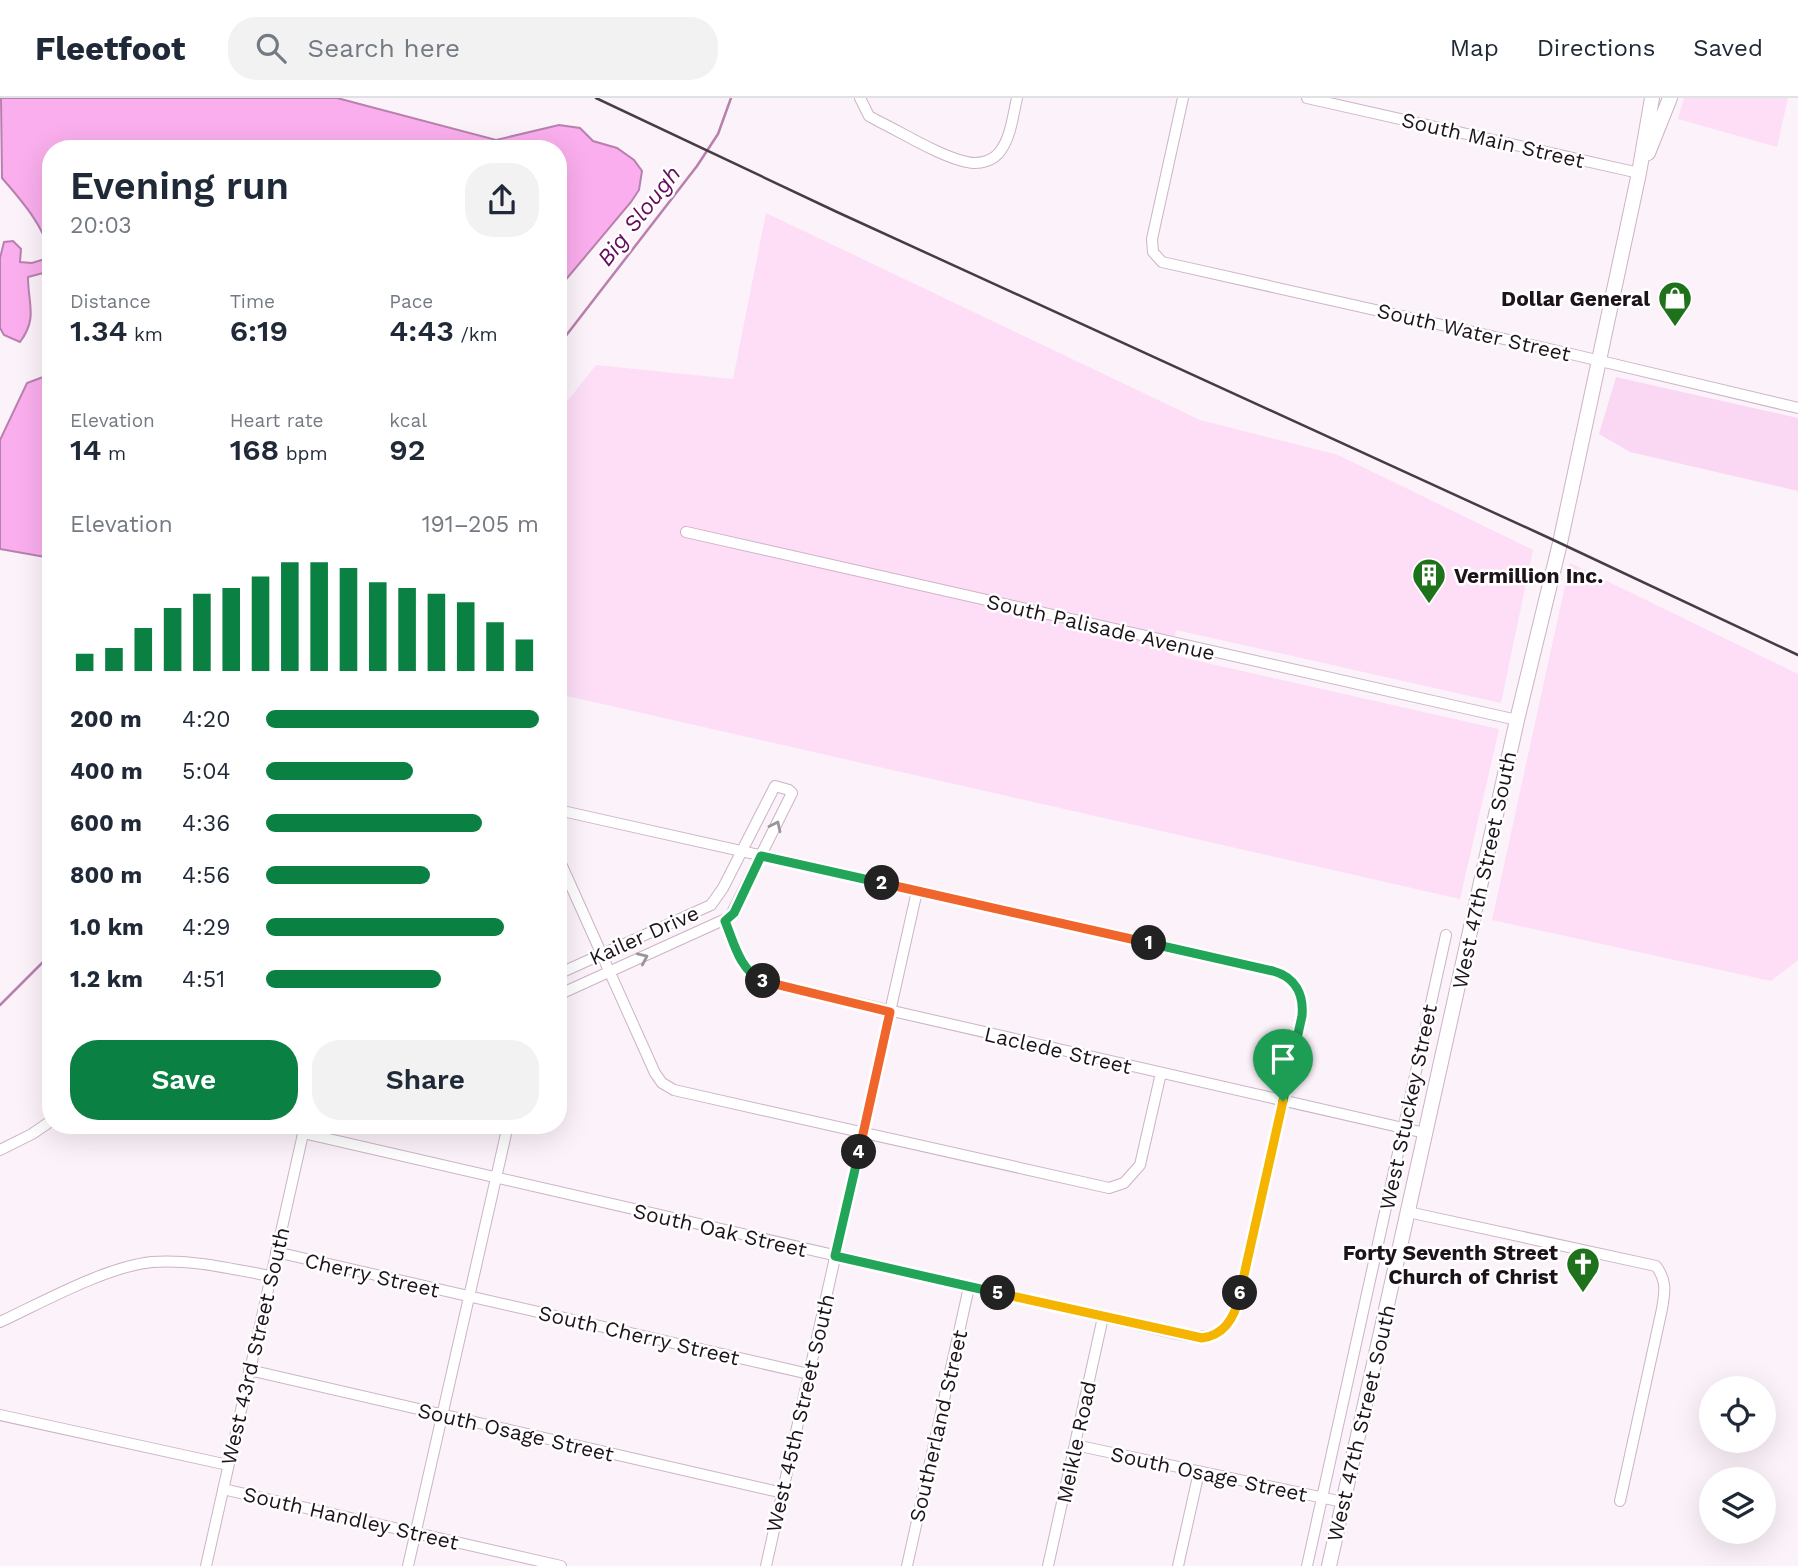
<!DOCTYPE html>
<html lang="en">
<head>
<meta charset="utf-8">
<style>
  :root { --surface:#fff; --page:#f2f2f3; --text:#1f2937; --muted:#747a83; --line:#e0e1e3; --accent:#0b8043 }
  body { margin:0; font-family:"Work Sans",sans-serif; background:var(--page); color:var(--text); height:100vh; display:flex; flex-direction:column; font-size:26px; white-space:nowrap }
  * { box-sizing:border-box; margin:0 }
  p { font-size:23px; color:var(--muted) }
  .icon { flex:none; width:38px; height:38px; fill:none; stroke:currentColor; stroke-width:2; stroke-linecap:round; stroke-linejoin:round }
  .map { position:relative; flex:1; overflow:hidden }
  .panel { position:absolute; left:42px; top:42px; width:525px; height:994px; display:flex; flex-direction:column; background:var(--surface); border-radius:28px; box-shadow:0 7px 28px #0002 }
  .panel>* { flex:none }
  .controls { position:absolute; left:1699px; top:1278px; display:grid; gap:14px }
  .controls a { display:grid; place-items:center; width:77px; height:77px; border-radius:50%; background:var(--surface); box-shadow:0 7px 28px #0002; font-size:35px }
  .pin { position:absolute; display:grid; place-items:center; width:60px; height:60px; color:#fff; margin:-72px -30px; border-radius:50% 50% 50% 0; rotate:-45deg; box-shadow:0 0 7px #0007 }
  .pin .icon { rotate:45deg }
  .km { position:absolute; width:35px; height:35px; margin:-18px; border-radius:50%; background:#222; color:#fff; font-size:19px; line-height:35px; text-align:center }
  .round { display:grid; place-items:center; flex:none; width:74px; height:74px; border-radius:28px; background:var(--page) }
  .head { display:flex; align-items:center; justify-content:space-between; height:119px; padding:0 28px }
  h1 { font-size:38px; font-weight:600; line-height:52px }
  .figures { display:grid; grid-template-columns:repeat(3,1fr); gap:10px; height:119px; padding:7px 28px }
  .figures div { display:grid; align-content:center }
  .figures b { font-size:30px; font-weight:600 }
  .figures small { font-size:19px; font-weight:400 }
  .figures p { font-size:19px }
  .chart { height:196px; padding:14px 28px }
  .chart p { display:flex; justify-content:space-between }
  .chart svg { width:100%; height:126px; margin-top:7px; stroke:var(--accent); stroke-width:6 }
  .button { display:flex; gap:14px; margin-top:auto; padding:14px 28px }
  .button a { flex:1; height:80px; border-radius:28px; background:var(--accent); color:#fff; font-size:28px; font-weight:600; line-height:80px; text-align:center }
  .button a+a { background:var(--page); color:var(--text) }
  ul { padding:0 28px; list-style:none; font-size:23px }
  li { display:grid; grid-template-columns:112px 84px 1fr; align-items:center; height:52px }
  li i { height:18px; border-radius:9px; background:var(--accent) }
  header { display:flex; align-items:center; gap:42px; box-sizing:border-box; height:98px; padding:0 35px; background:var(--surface); border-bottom:2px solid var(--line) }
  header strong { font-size:33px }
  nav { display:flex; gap:38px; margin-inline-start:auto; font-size:24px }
  .search { width:490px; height:63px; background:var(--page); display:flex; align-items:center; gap:18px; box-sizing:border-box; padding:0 24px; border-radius:28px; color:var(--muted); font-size:26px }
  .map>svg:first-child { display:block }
  .built { fill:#feddf7 }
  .green { fill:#fad7f3 }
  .water { fill:#faaeed; stroke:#b880ae; stroke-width:2 }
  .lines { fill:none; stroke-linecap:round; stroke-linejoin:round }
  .stream { stroke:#b880ae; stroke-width:2.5 }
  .street-casing { stroke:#ccb3c7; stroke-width:12 }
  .secondary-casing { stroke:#ccb3c7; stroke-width:16 }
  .street { stroke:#fff; stroke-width:10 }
  .secondary { stroke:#fff; stroke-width:14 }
  .rail { stroke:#463d44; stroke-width:2.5 }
  .oneway { stroke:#999598 }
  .split-1-casing { stroke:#fff; stroke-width:14 }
  .split-2-casing { stroke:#fff; stroke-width:14 }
  .split-3-casing { stroke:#fff; stroke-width:14 }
  .split-4-casing { stroke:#fff; stroke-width:14 }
  .split-5-casing { stroke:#fff; stroke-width:14 }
  .split-6-casing { stroke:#fff; stroke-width:14 }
  .split-7-casing { stroke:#fff; stroke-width:14 }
  .split-1 { stroke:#22a559; stroke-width:9 }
  .split-2 { stroke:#f0652b; stroke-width:9 }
  .split-3 { stroke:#22a559; stroke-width:9 }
  .split-4 { stroke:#f0652b; stroke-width:9 }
  .split-5 { stroke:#22a559; stroke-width:9 }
  .split-6 { stroke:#f5b400; stroke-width:9 }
  .split-7 { stroke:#f5b400; stroke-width:9 }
  .labels { text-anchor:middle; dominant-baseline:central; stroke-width:5; stroke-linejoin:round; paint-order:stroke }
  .street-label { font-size:21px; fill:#1d141b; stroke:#fff }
  .poi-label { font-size:21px; font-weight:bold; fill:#1d141b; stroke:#fff; text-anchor:end }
  .water-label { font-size:23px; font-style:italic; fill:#660c5d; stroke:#fff }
</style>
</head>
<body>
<header>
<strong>Fleetfoot</strong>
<div class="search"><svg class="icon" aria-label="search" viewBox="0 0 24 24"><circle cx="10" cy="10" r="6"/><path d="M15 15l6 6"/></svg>Search here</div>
<nav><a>Map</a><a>Directions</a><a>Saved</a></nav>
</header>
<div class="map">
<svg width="1798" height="1468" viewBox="0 0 1798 1468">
  <rect width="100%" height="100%" fill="#fcf2fa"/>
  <path class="built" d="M 1684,0 L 1788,0 L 1777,49 L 1678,21 Z
    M 766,115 L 1200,322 L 1338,357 L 1533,452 L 1501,605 L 1176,532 L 1172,557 L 1499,631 L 1460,801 L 558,596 L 558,315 L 596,267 L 733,281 Z
    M 1570,465 L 1798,576 L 1798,862 L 1771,883 L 1492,822 Z"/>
  <path class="green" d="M 1616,279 L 1798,320 L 1798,393 L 1630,354 L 1599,336 Z"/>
  <path class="water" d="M 1,0 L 337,0 L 496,42 L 559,27 L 580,30 L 593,43 L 617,50 L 634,62 L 642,73 L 639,92 L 631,104 L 558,191 L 558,51 L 282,51 C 267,47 250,44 235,51 L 51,51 L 51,157 C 43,127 22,103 2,80 Z
    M 13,143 L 21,151 L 20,164 L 32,165 L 51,159 L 51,173 L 28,179 C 28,206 38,220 20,244 L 4,237 L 0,230 L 0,160 L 4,144 Z
    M 51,276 L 51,460 L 0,451 L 0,342 L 27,285 Z"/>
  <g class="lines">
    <path class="stream" d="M 558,248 L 697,68 L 718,36 L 731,0
      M 0,907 L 51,856"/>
    <g class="street-casing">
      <path id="street" d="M 860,0 L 869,18 L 878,23 C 903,35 941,59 967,64 C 979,67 994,63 1001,52 C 1011,38 1013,17 1017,0
        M 1183,0 L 1152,141 L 1153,154 L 1162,164 L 1571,256 L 1798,310
        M 1307,0 L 1639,75
        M 686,434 L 1517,622
        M 558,759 L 655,975 L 662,985 L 674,992 L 1109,1090 L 1124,1085 L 1140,1067 L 1161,975
        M 725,823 C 734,846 740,875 766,884 L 1425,1035
        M 558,876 L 711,807 L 723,790 L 775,688 L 789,692 L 792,695 L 730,819 L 558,897
        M 303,1035 L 1173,1235 C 1205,1241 1222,1243 1237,1209 L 1302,917 C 1306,874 1270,872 1237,864 L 558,712
        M 0,1052 L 32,1036 L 51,1023
        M 1408,1114 L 1656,1168 C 1667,1183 1665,1193 1662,1211 L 1620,1403
        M 276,1154 L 809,1276
        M 0,1224 C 43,1204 105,1169 152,1164 C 191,1161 232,1171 270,1178
        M 249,1272 L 783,1395
        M 0,1317 L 228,1367
        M 1075,1347 L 1343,1404
        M 223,1391 L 561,1468
        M 206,1468 L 305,1027
        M 408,1468 L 508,1027
        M 766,1468 L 917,793
        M 907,1468 L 969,1189
        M 1048,1468 L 1103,1219
        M 1178,1468 L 1199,1374
        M 1307,1468 L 1446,837"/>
    </g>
    <g class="secondary-casing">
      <path id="secondary" d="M 1648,55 L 1670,0
        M 1329,1468 L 1517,622 L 1560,445 L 1639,75 L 1652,0"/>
    </g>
    <use href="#street" class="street"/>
    <use href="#secondary" class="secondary"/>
    <path class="rail" d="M 596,0 L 837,114 L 1547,439 L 1798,557"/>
  </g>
  <defs><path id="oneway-chevron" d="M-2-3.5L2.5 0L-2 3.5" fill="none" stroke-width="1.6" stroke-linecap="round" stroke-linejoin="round" transform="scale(1.75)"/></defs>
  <g class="oneway">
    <use href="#oneway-chevron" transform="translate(776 728) rotate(-64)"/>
    <use href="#oneway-chevron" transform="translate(643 860) rotate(-24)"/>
  </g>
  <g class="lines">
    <g class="split-1-casing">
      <path id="split-1" d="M 1149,845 L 1273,873 C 1295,879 1304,896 1302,918 L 1283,1003"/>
    </g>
    <g class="split-2-casing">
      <path id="split-2" d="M 882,785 L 1149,845"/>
    </g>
    <g class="split-3-casing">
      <path id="split-3" d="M 763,883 C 740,873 734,845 725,823 L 734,815 L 761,758 L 882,785"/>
    </g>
    <g class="split-4-casing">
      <path id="split-4" d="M 763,883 L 890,914 L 859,1054"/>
    </g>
    <g class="split-5-casing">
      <path id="split-5" d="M 859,1054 L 835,1158 L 998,1195"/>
    </g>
    <g class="split-6-casing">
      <path id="split-6" d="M 998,1195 L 1202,1240 C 1226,1237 1236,1216 1240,1195"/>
    </g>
    <g class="split-7-casing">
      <path id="split-7" d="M 1240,1195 L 1283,1003"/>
    </g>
    <use href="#split-1" class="split-1"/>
    <use href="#split-2" class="split-2"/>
    <use href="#split-3" class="split-3"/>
    <use href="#split-4" class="split-4"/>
    <use href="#split-5" class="split-5"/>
    <use href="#split-6" class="split-6"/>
    <use href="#split-7" class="split-7"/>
  </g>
  <defs>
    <g id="shop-pin" transform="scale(1.75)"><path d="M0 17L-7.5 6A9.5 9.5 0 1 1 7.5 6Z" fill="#1e721b" stroke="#fff"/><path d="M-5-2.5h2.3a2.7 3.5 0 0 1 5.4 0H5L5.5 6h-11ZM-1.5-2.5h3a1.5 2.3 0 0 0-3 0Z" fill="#fff"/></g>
    <g id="building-pin" transform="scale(1.75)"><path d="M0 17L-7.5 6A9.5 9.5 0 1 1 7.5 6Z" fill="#1e721b" stroke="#fff"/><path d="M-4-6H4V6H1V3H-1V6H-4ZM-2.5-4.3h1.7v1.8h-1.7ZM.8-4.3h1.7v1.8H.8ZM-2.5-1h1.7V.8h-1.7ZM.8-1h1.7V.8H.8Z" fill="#fff"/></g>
    <g id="church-pin" transform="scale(1.75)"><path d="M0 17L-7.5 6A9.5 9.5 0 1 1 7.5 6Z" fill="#1e721b" stroke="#fff"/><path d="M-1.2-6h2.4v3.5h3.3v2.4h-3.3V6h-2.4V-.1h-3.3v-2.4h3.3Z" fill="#fff"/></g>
  </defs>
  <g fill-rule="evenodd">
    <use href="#shop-pin" x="1675" y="200"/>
    <use href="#building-pin" x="1429" y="477"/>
    <use href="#church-pin" x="1583" y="1166"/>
  </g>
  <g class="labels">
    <g class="street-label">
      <text transform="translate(1493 42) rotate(13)">South Main Street</text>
      <text transform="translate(1474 234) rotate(13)">South Water Street</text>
      <text transform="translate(1101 529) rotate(13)">South Palisade Avenue</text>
      <text transform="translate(1484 772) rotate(-78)">West 47th Street South</text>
      <text transform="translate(644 837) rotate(-24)">Kailer Drive</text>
      <text transform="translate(1058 952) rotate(13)">Laclede Street</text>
      <text transform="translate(1408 1009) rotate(-78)">West Stuckey Street</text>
      <text transform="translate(720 1132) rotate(13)">South Oak Street</text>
      <text transform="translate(372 1177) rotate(13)">Cherry Street</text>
      <text transform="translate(639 1237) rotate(13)">South Cherry Street</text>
      <text transform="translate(255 1248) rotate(-77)">West 43rd Street South</text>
      <text transform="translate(800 1315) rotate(-77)">West 45th Street South</text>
      <text transform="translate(1361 1325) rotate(-77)">West 47th Street South</text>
      <text transform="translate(938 1328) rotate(-77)">Southerland Street</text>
      <text transform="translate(516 1334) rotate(13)">South Osage Street</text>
      <text transform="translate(1076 1344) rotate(-78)">Meikle Road</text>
      <text transform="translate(1209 1376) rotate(12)">South Osage Street</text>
      <text transform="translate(351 1420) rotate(13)">South Handley Street</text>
    </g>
    <g class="poi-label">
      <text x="1650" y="200">Dollar General</text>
      <text x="1454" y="477" text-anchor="start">Vermillion Inc.</text>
      <text x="1558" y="1154">Forty Seventh Street<tspan x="1558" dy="24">Church of Christ</tspan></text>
    </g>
    <g class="water-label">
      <text transform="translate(639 118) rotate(-52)">Big Slough</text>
    </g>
  </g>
</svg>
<div class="controls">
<a><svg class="icon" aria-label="locate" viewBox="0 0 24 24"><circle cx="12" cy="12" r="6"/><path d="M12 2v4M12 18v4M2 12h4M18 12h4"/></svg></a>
<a><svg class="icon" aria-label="layers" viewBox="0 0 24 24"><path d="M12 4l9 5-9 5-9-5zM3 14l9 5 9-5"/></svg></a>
</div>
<div class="pin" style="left:1283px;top:1003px;background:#1e9e55"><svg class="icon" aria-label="arrive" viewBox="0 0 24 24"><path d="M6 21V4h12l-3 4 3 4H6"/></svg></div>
<b class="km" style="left:1149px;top:845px">1</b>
<b class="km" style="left:882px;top:785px">2</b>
<b class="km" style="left:763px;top:883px">3</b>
<b class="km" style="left:859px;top:1054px">4</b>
<b class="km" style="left:998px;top:1195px">5</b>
<b class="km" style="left:1240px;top:1195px">6</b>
<section class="panel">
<div class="head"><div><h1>Evening run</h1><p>20:03</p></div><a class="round"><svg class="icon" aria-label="share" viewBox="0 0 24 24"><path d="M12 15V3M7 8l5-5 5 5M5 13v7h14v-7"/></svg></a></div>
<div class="figures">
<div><p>Distance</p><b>1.34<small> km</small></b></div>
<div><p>Time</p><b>6:19</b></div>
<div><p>Pace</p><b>4:43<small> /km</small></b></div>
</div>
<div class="figures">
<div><p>Elevation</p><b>14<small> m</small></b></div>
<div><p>Heart rate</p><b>168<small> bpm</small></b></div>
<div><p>kcal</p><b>92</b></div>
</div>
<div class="chart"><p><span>Elevation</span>191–205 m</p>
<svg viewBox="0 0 160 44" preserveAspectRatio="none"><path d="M5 44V38M15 44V36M25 44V29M35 44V22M45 44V17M55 44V15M65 44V11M75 44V6M85 44V6M95 44V8M105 44V13M115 44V15M125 44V17M135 44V20M145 44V27M155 44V33"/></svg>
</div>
<ul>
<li><b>200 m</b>4:20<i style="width:100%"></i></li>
<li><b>400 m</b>5:04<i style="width:54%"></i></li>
<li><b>600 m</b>4:36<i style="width:79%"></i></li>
<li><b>800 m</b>4:56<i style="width:60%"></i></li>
<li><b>1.0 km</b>4:29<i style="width:87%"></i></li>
<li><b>1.2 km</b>4:51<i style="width:64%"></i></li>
</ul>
<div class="button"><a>Save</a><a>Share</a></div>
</section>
</div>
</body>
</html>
